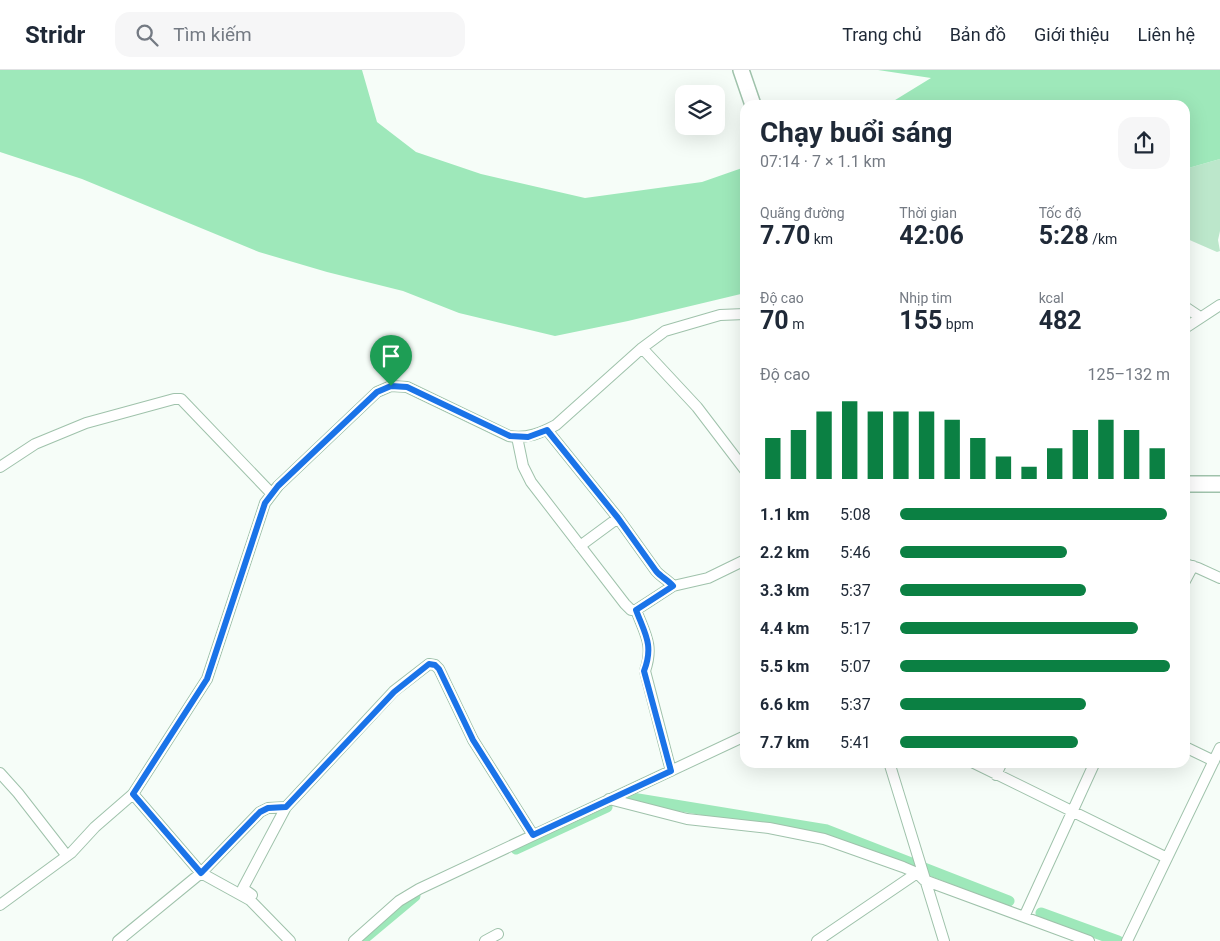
<!DOCTYPE html>
<html lang="vi">
<head>
<meta charset="utf-8">
<style>
  :root { --surface:#fff; --page:#f6f6f7; --text:#1f2937; --muted:#747a83; --line:#e0e1e3; --accent:#0b8043 }
  body { margin:0; font-family:Roboto,sans-serif; background:var(--page); color:var(--text); height:100vh; display:flex; flex-direction:column; font-size:19px; white-space:nowrap }
  * { box-sizing:border-box; margin:0 }
  p { font-size:16px; color:var(--muted) }
  .icon { flex:none; width:28px; height:28px; fill:none; stroke:currentColor; stroke-width:2; stroke-linecap:round; stroke-linejoin:round }
  .map { position:relative; flex:1; overflow:hidden }
  .sheet { position:absolute; left:740px; top:30px; width:450px; height:668px; display:flex; flex-direction:column; background:var(--surface); border-radius:15px; box-shadow:0 5px 20px #0002 }
  .sheet>* { flex:none }
  .controls { position:absolute; left:675px; top:15px; display:grid; gap:10px }
  .controls a { display:grid; place-items:center; width:50px; height:50px; border-radius:10px; background:var(--surface); box-shadow:0 5px 20px #0002; font-size:25px }
  .pin { position:absolute; display:grid; place-items:center; width:42px; height:42px; color:#fff; margin:-51px -21px; border-radius:50% 50% 50% 0; rotate:-45deg; box-shadow:0 0 5px #0007 }
  .pin .icon { rotate:45deg }
  .round { display:grid; place-items:center; flex:none; width:52px; height:52px; border-radius:15px; background:var(--page) }
  .head { display:flex; align-items:center; justify-content:space-between; height:85px; padding:0 20px }
  h1 { font-size:28px; font-weight:700; line-height:38px }
  .stats { display:grid; grid-template-columns:repeat(3,1fr); gap:8px; height:85px; padding:5px 20px }
  .stats div { display:grid; align-content:center }
  .stats b { font-size:25px; font-weight:700 }
  .stats small { font-size:14px; font-weight:400 }
  .stats p { font-size:14px }
  .chart { height:140px; padding:10px 20px }
  .chart p { display:flex; justify-content:space-between }
  .chart svg { width:100%; height:90px; margin-top:5px; stroke:var(--accent); stroke-width:6 }
  ul { padding:0 20px; list-style:none; font-size:16px }
  li { display:grid; grid-template-columns:80px 60px 1fr; align-items:center; height:38px }
  li i { height:12px; border-radius:6px; background:var(--accent) }
  header { display:flex; align-items:center; gap:30px; box-sizing:border-box; height:70px; padding:0 25px; background:var(--surface); border-bottom:1px solid var(--line) }
  header strong { font-size:24px }
  nav { display:flex; gap:28px; margin-inline-start:auto; font-size:18px }
  .search { width:350px; height:45px; background:var(--page); display:flex; align-items:center; gap:12px; box-sizing:border-box; padding:0 18px; border-radius:15px; color:var(--muted); font-size:19px }
  .map>svg:first-child { display:block }
  .green { fill:#bce7cb }
  .water { fill:#9ee8ba }
  .lines { fill:none; stroke-linecap:round; stroke-linejoin:round }
  .canal { stroke:#9ee8ba; stroke-width:11 }
  .minor-casing { stroke:#9fc2ab; stroke-width:12 }
  .primary-casing { stroke:#9fc2ab; stroke-width:18 }
  .minor { stroke:#fff; stroke-width:10 }
  .primary { stroke:#fff; stroke-width:15 }
  .route-casing { stroke:#fff; stroke-width:10 }
  .route { stroke:#1a73e8; stroke-width:6 }
</style>
</head>
<body>
<header>
<strong>Stridr</strong>
<div class="search"><svg class="icon" aria-label="search" viewBox="0 0 24 24"><circle cx="10" cy="10" r="6"/><path d="M15 15l6 6"/></svg>Tìm kiếm</div>
<nav><a>Trang chủ</a><a>Bản đồ</a><a>Giới thiệu</a><a>Liên hệ</a></nav>
</header>
<div class="map">
<svg width="1220" height="871" viewBox="0 0 1220 871">
  <rect width="100%" height="100%" fill="#f6fdf8"/>
  <path class="green" d="M 1220,89 L 1220,161 L 1218,170 L 1220,181 L 1217,182 L 1185,168 L 1185,99 Z"/>
  <path class="water" d="M 0,0 L 362,0 L 377,52 L 416,82 L 481,104 L 585,128 L 702,112 L 745,97 L 745,223 L 628,251 L 555,266 L 459,243 L 403,221 L 327,202 L 259,182 L 82,109 L 0,82 Z
    M 878,0 L 1220,0 L 1220,89 L 1185,99 L 1185,35 L 887,35 L 931,8 Z"/>
  <g class="lines">
    <path class="canal" d="M 632,728 L 827,760 L 1009,831
      M 516,779 L 607,737
      M 1041,843 L 1118,871
      M 366,867 L 415,826"/>
    <g class="minor-casing">
      <path id="minor" d="M 1185,237 L 1200,247
        M 1185,258 L 1220,235
        M 642,278 L 697,337 L 745,400
        M 547,360 L 618,448 L 656,501 C 661,507 668,510 673,516 L 708,508 L 745,490
        M 517,367 L 523,396 L 531,412 L 625,534 L 631,540 L 636,540 L 673,516
        M 0,397 L 35,374 L 86,353 L 174,329 L 181,329 L 271,423
        M 580,476 L 618,448
        M 1185,494 L 1198,498 L 1220,508
        M 1185,511 L 1193,496
        M 636,540 C 645,564 654,575 645,601 L 671,701
        M 1185,677 L 1214,691
        M 889,692 L 944,871
        M 972,692 L 1167,788
        M 0,703 L 18,723 L 67,786
        M 996,705 L 1002,692
        M 133,724 L 201,803 L 250,830 L 290,871
        M 609,729 L 687,749 L 769,758 L 824,769 L 903,797 L 917,803
        M 252,825 L 245,820 L 243,818 L 286,737
        M 0,835 L 71,783 L 95,757 L 133,724 L 207,609 L 265,433 L 278,416 L 377,322 L 391,316 L 407,317 L 509,366 C 527,369 541,363 556,355 L 642,278 L 665,261 L 720,245 L 745,244
        M 1024,847 L 1095,692
        M 118,871 L 201,803 L 260,742 L 268,738 L 286,737 L 394,621 L 429,594 L 435,595 L 439,599 L 473,670 L 533,765
        M 354,871 L 399,831 L 419,819 L 745,666
        M 485,871 L 498,864
        M 817,871 L 917,803 L 924,810 L 1089,871
        M 1127,871 L 1220,678"/>
    </g>
    <g class="primary-casing">
      <path id="primary" d="M 741,0 L 753,35
        M 1185,414 L 1220,414"/>
    </g>
    <use href="#minor" class="minor"/>
    <use href="#primary" class="primary"/>
  </g>
  <g class="lines">
    <g class="route-casing">
      <path id="route" d="M 391,316 L 407,317 L 510,366 L 528,367 L 547,360 L 618,448 L 656,501 C 661,507 668,510 673,516 L 636,540 C 645,564 654,575 644,601 L 671,701 L 533,765 L 473,670 L 439,599 L 435,595 L 429,594 L 394,622 L 286,737 L 268,738 L 260,742 L 201,803 L 133,724 L 207,609 L 265,433 L 278,416 L 377,322 Z"/>
    </g>
    <use href="#route" class="route"/>
  </g>
</svg>
<div class="controls">
<a><svg class="icon" aria-label="layers" viewBox="0 0 24 24"><path d="M12 4l9 5-9 5-9-5zM3 14l9 5 9-5"/></svg></a>
</div>
<div class="pin" style="left:391px;top:316px;background:#1e9e55"><svg class="icon" aria-label="arrive" viewBox="0 0 24 24"><path d="M6 21V4h12l-3 4 3 4H6"/></svg></div>
<section class="sheet">
<div class="head"><div><h1>Chạy buổi sáng</h1><p>07:14 · 7 × 1.1 km</p></div><a class="round"><svg class="icon" aria-label="share" viewBox="0 0 24 24"><path d="M12 15V3M7 8l5-5 5 5M5 13v7h14v-7"/></svg></a></div>
<div class="stats">
<div><p>Quãng đường</p><b>7.70<small> km</small></b></div>
<div><p>Thời gian</p><b>42:06</b></div>
<div><p>Tốc độ</p><b>5:28<small> /km</small></b></div>
</div>
<div class="stats">
<div><p>Độ cao</p><b>70<small> m</small></b></div>
<div><p>Nhịp tim</p><b>155<small> bpm</small></b></div>
<div><p>kcal</p><b>482</b></div>
</div>
<div class="chart"><p><span>Độ cao</span>125–132 m</p>
<svg viewBox="0 0 160 44" preserveAspectRatio="none"><path d="M5 44V24M15 44V20M25 44V11M35 44V6M45 44V11M55 44V11M65 44V11M75 44V15M85 44V24M95 44V33M105 44V38M115 44V29M125 44V20M135 44V15M145 44V20M155 44V29"/></svg>
</div>
<ul>
<li><b>1.1 km</b>5:08<i style="width:99%"></i></li>
<li><b>2.2 km</b>5:46<i style="width:62%"></i></li>
<li><b>3.3 km</b>5:37<i style="width:69%"></i></li>
<li><b>4.4 km</b>5:17<i style="width:88%"></i></li>
<li><b>5.5 km</b>5:07<i style="width:100%"></i></li>
<li><b>6.6 km</b>5:37<i style="width:69%"></i></li>
<li><b>7.7 km</b>5:41<i style="width:66%"></i></li>
</ul>
</section>
</div>
</body>
</html>
